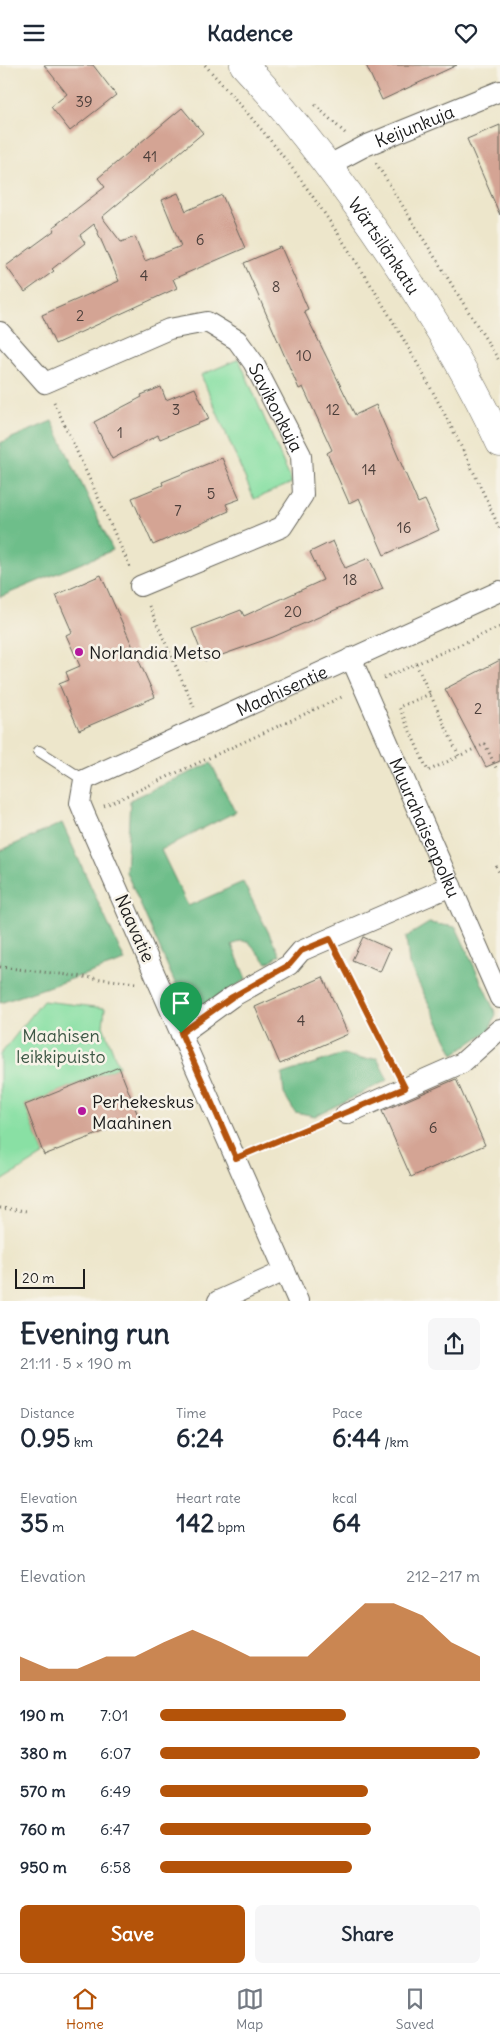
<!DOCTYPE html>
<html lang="en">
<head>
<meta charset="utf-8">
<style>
  :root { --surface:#fff; --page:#f6f6f7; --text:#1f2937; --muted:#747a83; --line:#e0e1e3; --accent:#b45309 }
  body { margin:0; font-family:Delius,sans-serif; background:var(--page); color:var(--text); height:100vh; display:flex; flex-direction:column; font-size:19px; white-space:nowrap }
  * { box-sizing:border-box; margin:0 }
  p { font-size:16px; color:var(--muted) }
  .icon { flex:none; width:28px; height:28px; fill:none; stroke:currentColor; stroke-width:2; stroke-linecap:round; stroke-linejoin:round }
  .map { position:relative; height:1236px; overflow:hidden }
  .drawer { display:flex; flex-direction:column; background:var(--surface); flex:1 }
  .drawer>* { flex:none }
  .scale { position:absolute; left:15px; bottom:12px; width:70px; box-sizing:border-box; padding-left:5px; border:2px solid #1c1c1c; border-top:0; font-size:14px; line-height:18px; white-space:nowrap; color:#1c1c1c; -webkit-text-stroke:4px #f7f3e8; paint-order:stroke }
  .pin { position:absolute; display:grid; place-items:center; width:42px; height:42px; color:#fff; margin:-51px -21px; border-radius:50% 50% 50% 0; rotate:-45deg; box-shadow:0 0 5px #0007 }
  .pin .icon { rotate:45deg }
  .round { display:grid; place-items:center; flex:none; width:52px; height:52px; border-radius:8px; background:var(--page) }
  .head { display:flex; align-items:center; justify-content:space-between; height:85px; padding:0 20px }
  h1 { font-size:28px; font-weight:800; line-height:38px }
  .metrics { display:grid; grid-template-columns:repeat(3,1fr); gap:8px; height:85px; padding:5px 20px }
  .metrics div { display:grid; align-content:center }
  .metrics b { font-size:25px; font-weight:800 }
  .metrics small { font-size:14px; font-weight:400 }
  .metrics p { font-size:14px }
  .chart { height:140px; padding:10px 20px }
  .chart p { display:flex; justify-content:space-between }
  .chart svg { width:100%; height:90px; margin-top:5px; fill:var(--accent); opacity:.7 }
  .action { display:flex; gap:10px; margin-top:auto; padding:10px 20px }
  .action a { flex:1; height:58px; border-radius:8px; background:var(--accent); color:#fff; font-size:20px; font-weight:800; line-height:58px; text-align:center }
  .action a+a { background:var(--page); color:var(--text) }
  ul { padding:0 20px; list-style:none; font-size:16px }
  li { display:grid; grid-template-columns:80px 60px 1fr; align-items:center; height:38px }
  li i { height:12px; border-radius:6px; background:var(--accent) }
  header { display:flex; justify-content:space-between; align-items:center; height:65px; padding:0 20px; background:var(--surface); font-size:22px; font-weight:800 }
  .menu { display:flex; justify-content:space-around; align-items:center; height:70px; border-top:1px solid var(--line); background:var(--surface); font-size:14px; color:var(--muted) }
  .menu a { display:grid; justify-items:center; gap:2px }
  .menu .current { color:var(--accent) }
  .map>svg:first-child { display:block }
  .green { fill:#89e0a4; stroke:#527e60 }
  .forest { fill:#6ebe8a; stroke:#456d53 }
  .building { fill:#d4a494 }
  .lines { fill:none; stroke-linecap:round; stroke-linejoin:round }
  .lane-casing { stroke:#656359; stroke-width:12 }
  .street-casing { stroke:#656359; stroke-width:22 }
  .secondary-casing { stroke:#656359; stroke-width:29 }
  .path { stroke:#656359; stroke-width:3; stroke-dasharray:1 4; stroke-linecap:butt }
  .lane { stroke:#fff; stroke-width:10 }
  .street { stroke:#fff; stroke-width:20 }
  .secondary { stroke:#fff; stroke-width:28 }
  .route-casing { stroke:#fff; stroke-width:10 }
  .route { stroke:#b45309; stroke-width:6 }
  .poi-dot { fill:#b5179e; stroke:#f7f3e8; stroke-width:2 }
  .labels { text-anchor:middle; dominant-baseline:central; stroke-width:5; stroke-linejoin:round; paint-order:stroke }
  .number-label { font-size:15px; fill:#4a3e3a }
  .street-label { font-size:18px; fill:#1c1c1c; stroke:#f7f3e8 }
  .poi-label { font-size:18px; fill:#1c1c1c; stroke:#f7f3e8; text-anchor:start }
  .park-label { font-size:18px; fill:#3d5745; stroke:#f7f3e8 }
</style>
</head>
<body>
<header><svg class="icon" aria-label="menu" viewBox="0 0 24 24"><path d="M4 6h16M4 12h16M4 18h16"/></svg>Kadence<svg class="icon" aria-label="heart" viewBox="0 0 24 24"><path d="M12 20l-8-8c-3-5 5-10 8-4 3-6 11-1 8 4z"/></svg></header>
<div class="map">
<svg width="500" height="1236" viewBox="0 0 500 1236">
  <rect width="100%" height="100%" fill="#f7f3e8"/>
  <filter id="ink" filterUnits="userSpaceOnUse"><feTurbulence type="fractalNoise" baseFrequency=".02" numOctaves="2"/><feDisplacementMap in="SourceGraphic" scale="10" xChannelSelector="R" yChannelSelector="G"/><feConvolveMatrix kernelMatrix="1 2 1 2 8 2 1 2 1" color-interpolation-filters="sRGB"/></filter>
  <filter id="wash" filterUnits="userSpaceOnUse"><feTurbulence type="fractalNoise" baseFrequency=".0096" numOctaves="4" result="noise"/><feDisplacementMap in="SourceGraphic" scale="20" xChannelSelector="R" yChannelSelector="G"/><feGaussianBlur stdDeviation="1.12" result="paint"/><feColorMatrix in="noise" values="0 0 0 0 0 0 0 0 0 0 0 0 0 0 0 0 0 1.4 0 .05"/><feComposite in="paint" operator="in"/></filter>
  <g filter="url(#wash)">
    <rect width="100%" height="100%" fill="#ede6cb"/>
    <path class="green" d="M 239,294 L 292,418 L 254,434 L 201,310 Z
      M 43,936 L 105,943 L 103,961 L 119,1002 L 25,1040 L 44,1090 L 0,1117 L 0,990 Z"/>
    <path class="forest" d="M 52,356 L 113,485 L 0,532 L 0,378 Z
      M 211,698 L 235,747 L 161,785 L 188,841 L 243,817 L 280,890 L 267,898 L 248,876 L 240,876 L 232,880 L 246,914 L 190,952 L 126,807 L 130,735 Z
      M 62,758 L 125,896 L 0,938 L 0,786 Z
      M 429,858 L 456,862 L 496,949 L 490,965 L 454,989 L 409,899 L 406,872 Z
      M 343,989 L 361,994 L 377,993 L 388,1015 L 315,1051 L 295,1047 L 284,1029 L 282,1009 Z"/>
    <g id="blocks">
      <path class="building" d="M 44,0 L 93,0 L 116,30 L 70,66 L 51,42 L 67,29 Z
        M 366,0 L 457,0 L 382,35 Z
        M 182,43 L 203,68 L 102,152 L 121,177 L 135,172 L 145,196 L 181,181 L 162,135 L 178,128 L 186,146 L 222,130 L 245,183 L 173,214 L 177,223 L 55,279 L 42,250 L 119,216 L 94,159 L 80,170 L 85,178 L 52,204 L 54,206 L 25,227 L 6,201 L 55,165 L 53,162 L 105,122 L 98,113 Z
        M 500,60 L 500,150 L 467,74 Z
        M 281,182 L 308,244 L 304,246 L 355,350 L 376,340 L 418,438 L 425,435 L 439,465 L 384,490 L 359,433 L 349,438 L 327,388 L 332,385 L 303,322 L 299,324 L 244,198 Z
        M 161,322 L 166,335 L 195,323 L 209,354 L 160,374 L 158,370 L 112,394 L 94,357 L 142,332 L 141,330 Z
        M 222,393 L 240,434 L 226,439 L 229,446 L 153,480 L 132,433 L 163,420 L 162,417 Z
        M 333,476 L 345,503 L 369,493 L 383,524 L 273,572 L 205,596 L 192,564 L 241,545 L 244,551 L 323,515 L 310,487 Z
        M 101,510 L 155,632 L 79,665 L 59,619 L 69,615 L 66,607 L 80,601 L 66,570 L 72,567 L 56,530 Z
        M 500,595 L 500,696 L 486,702 L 445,624 Z
        M 363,872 L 390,884 L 380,907 L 352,895 Z
        M 323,912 L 348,969 L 280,999 L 255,942 Z
        M 119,1002 L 139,1053 L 44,1090 L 25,1040 Z
        M 456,1014 L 485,1080 L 411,1112 L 382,1046 Z"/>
    </g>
  </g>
  <g filter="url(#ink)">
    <use href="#blocks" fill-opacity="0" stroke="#656359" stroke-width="1"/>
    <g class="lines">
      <g class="lane-casing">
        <path id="lane" d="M 39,686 L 84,715"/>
      </g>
      <g class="street-casing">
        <g id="street">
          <path id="s1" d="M 329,100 L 365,81 L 500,26"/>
          <path id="s2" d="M 0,267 L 45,318 L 169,264 L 207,257 L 237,275 L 253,297 L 301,390 L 303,430 L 282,462 L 140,521"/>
          <path id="s3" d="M 351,593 L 500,933"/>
          <path d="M 181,969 L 232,932 L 289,900 L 301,886 L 451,821"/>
          <path d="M 346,1049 L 462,998 L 500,964"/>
          <path d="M 218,1236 L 285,1206"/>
          <path id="s4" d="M 298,1236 L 85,750 L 80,738 L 84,715 L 500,526"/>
        </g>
      </g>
      <g class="secondary-casing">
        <g id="secondary">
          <path id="s5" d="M 244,0 C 301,61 350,128 396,197 C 435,255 471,314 500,378"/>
        </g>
      </g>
      <path class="path" d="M 205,0 C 243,43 281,85 313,132 C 386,237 449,348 500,465
        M 315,40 L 345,68
        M 376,98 L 500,297
        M 54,337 L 131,504
        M 149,541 L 194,642
        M 416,599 L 459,691 L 485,679 L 497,705
        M 384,613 L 500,562
        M 430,629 L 399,642 L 428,706 L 459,691
        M 104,741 L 344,631
        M 496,801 L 499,807
        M 339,892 L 395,1005
        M 0,902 L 136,918
        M 255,1086 L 328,1057
        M 0,1143 L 27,1146"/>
      <use href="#lane" class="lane"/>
      <use href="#street" class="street"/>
      <use href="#secondary" class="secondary"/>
    </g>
  </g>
  <g class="lines" filter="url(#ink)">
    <g class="route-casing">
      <path id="route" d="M 330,874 L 405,1023 L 236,1093 L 181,968 L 232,932 L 289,900 L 301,886 Z"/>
    </g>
    <use href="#route" class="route"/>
  </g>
  <g class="poi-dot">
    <circle cx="79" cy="587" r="5"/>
    <circle cx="82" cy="1046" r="5"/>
  </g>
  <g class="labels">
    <g class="number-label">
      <text x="84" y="36">39</text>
      <text x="150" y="91">41</text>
      <text x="200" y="174">6</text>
      <text x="144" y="210">4</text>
      <text x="276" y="221">8</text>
      <text x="80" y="250">2</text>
      <text x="304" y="290">10</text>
      <text x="176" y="344">3</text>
      <text x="333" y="344">12</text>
      <text x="120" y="367">1</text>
      <text x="369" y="404">14</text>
      <text x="211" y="428">5</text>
      <text x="178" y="445">7</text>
      <text x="404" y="462">16</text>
      <text x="350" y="514">18</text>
      <text x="293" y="546">20</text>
      <text x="478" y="643">2</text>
      <text x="301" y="955">4</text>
      <text x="433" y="1062">6</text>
    </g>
    <g class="street-label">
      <text stroke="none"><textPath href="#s1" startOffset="94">Keijunkuja</textPath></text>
      <text stroke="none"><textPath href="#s5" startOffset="229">Wärtsilänkatu</textPath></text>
      <text stroke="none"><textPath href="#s2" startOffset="355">Savikonkuja</textPath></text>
      <text stroke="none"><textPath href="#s4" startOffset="784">Maahisentie</textPath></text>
      <text stroke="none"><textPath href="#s3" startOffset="185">Muurahaisenpolku</textPath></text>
      <text transform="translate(135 863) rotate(66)">Naavatie</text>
    </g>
    <g class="poi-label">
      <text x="89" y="587">Norlandia Metso</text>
      <text x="92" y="1036">Perhekeskus<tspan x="92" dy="21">Maahinen</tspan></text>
    </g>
    <g class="park-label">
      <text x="61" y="970">Maahisen<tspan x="61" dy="21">leikkipuisto</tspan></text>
    </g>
  </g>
</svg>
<div class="scale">20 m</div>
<div class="pin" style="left:181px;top:968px;background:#1e9e55"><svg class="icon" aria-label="arrive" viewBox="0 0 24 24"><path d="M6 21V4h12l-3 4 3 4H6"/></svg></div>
</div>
<section class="drawer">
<div class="head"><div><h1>Evening run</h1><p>21:11 · 5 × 190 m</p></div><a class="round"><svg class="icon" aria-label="share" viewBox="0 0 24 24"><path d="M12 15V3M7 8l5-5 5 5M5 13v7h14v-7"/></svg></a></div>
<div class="metrics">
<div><p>Distance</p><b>0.95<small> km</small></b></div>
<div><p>Time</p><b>6:24</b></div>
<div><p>Pace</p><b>6:44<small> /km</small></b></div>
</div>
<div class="metrics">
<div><p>Elevation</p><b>35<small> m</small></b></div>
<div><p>Heart rate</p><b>142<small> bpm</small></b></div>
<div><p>kcal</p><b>64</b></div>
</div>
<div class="chart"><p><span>Elevation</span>212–217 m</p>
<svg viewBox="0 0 160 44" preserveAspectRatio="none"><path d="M0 44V32L10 38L20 38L30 32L40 32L50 25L60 19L70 25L80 32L90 32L100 32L110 19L120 6L130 6L140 12L150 25L160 32V44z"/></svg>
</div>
<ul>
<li><b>190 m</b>7:01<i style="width:58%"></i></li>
<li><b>380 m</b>6:07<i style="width:100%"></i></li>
<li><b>570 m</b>6:49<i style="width:65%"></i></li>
<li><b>760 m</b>6:47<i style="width:66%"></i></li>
<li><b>950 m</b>6:58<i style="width:60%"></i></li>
</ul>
<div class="action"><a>Save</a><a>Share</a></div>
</section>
<nav class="menu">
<a class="current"><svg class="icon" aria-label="home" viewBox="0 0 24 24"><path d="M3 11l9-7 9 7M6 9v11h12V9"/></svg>Home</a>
<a><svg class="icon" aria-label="map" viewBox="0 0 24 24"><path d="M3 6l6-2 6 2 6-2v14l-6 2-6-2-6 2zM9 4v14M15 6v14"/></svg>Map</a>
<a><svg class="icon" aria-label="saved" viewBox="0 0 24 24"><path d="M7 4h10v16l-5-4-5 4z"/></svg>Saved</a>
</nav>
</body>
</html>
